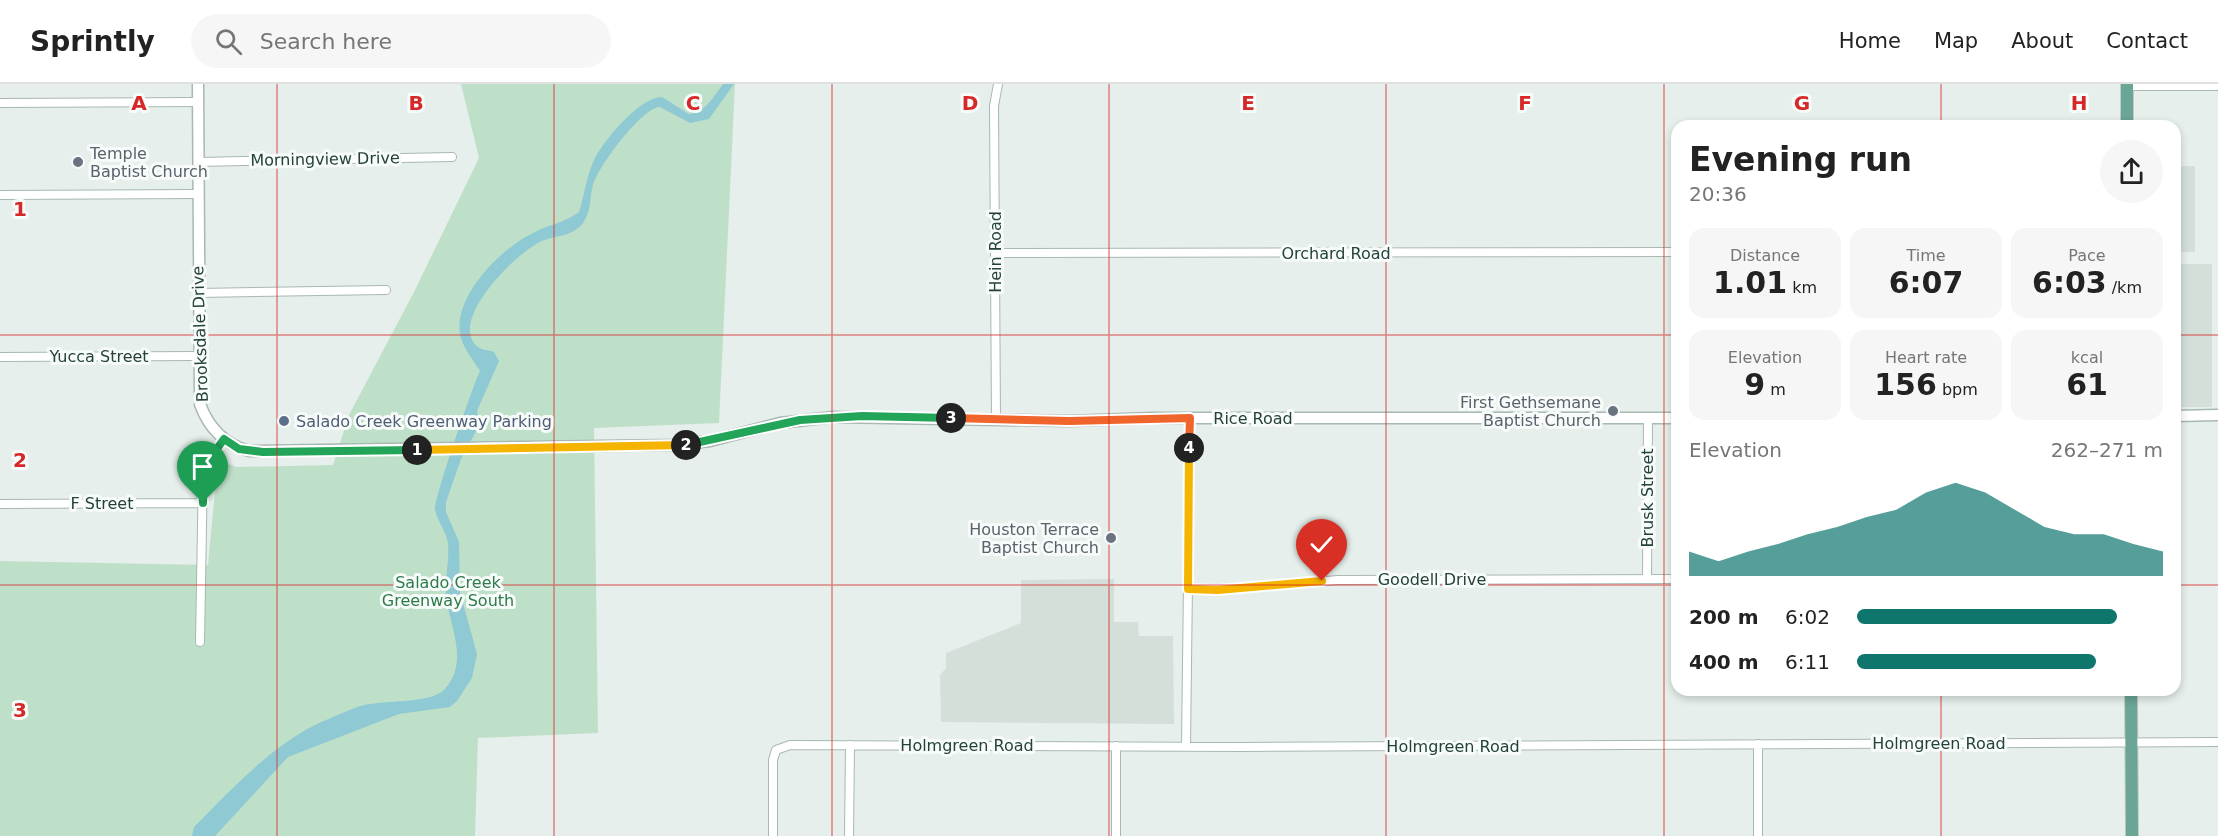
<!DOCTYPE html>
<html lang="en">
<head>
<meta charset="utf-8">
<style>
  :root { --surface:#fff; --page:#f6f6f6; --text:#222; --muted:#767676; --line:#e0e0e0; --accent:#0f766e }
  body { margin:0; font-family:"DejaVu Sans",sans-serif; background:var(--page); color:var(--text); height:100vh; display:flex; flex-direction:column; font-size:22px; white-space:nowrap }
  * { box-sizing:border-box; margin:0 }
  p { font-size:20px; color:var(--muted) }
  .icon { flex:none; width:33px; height:33px; fill:none; stroke:currentColor; stroke-width:2; stroke-linecap:round; stroke-linejoin:round }
  .map { position:relative; flex:1; overflow:hidden }
  .side { position:absolute; left:1671px; top:36px; width:510px; height:576px; display:flex; flex-direction:column; background:var(--surface); border-radius:18px; box-shadow:0 3px 9px #0003 }
  .side>* { flex:none }
  .pin { position:absolute; display:grid; place-items:center; width:51px; height:51px; color:#fff; margin:-62px -26px; border-radius:50% 50% 50% 0; rotate:-45deg; box-shadow:0 0 6px #0007 }
  .pin .icon { rotate:45deg }
  .km { position:absolute; width:30px; height:30px; margin:-15px; border-radius:50%; background:#222; color:#fff; font-size:16px; line-height:30px; text-align:center }
  .round { display:grid; place-items:center; flex:none; width:63px; height:63px; border-radius:32px; background:var(--page) }
  .headline { display:flex; align-items:center; justify-content:space-between; height:102px; padding:0 18px }
  h1 { font-size:33px; font-weight:700; line-height:45px }
  .metrics { display:grid; grid-template-columns:repeat(3,1fr); gap:9px; height:102px; padding:6px 18px }
  .metrics div { display:grid; align-content:center; border-radius:15px; background:var(--page); text-align:center }
  .metrics b { font-size:30px; font-weight:700 }
  .metrics small { font-size:16px; font-weight:400 }
  .metrics p { font-size:16px }
  .chart { height:168px; padding:12px 18px }
  .chart p { display:flex; justify-content:space-between }
  .chart svg { width:100%; height:108px; margin-top:6px; fill:var(--accent); opacity:.7 }
  ul { padding:0 18px; list-style:none; font-size:20px }
  li { display:grid; grid-template-columns:96px 72px 1fr; align-items:center; height:45px }
  li i { height:15px; border-radius:8px; background:var(--accent) }
  header { display:flex; align-items:center; gap:36px; box-sizing:border-box; height:84px; padding:0 30px; background:var(--surface); border-bottom:2px solid var(--line) }
  header strong { font-size:28px }
  nav { display:flex; gap:33px; margin-inline-start:auto; font-size:21px }
  .search { width:420px; height:54px; background:var(--page); display:flex; align-items:center; gap:15px; box-sizing:border-box; padding:0 21px; border-radius:33px; color:var(--muted); font-size:22px }
  .map>svg:first-child { display:block }
  .built { fill:#d4dfda }
  .green { fill:#bfe0c8 }
  .water { fill:#8ec9d4 }
  .lines { fill:none; stroke-linecap:round; stroke-linejoin:round }
  .minor-casing { stroke:#a8b8b2; stroke-width:10 }
  .tertiary-casing { stroke:#a8b8b2; stroke-width:13 }
  .primary-casing { stroke:#c2cac8; stroke-width:14 }
  .minor { stroke:#fff; stroke-width:8 }
  .tertiary { stroke:#fff; stroke-width:10 }
  .primary { stroke:#6aa596; stroke-width:12 }
  .split-1-casing { stroke:#fff; stroke-width:12 }
  .split-2-casing { stroke:#fff; stroke-width:12 }
  .split-3-casing { stroke:#fff; stroke-width:12 }
  .split-4-casing { stroke:#fff; stroke-width:12 }
  .split-5-casing { stroke:#fff; stroke-width:12 }
  .split-1 { stroke:#22a559; stroke-width:8 }
  .split-2 { stroke:#f5b400; stroke-width:8 }
  .split-3 { stroke:#22a559; stroke-width:8 }
  .split-4 { stroke:#f0652b; stroke-width:8 }
  .split-5 { stroke:#f5b400; stroke-width:8 }
  .grid { fill:none; stroke:#d62828; stroke-width:1.5; stroke-opacity:0.55 }
  .worship-dot { fill:#6b7280; stroke:#f7fbf9; stroke-width:2 }
  .service-dot { fill:#5c6f8a; stroke:#f7fbf9; stroke-width:2 }
  .labels { text-anchor:middle; dominant-baseline:central; stroke-width:6; stroke-linejoin:round; paint-order:stroke }
  .worship-label { font-size:16px; fill:#5b616d; stroke:#f7fbf9; text-anchor:end }
  .street-label { font-size:16px; fill:#24423a; stroke:#f7fbf9 }
  .service-label { font-size:16px; fill:#4e5e75; stroke:#f7fbf9; text-anchor:start }
  .park-label { font-size:16px; fill:#2d7a4b; stroke:#f7fbf9 }
  .grid-label { font-size:20px; text-anchor:middle; font-weight:bold; fill:#d62828; stroke:#f7fbf9; stroke-width:6; stroke-linejoin:round; paint-order:stroke }
</style>
</head>
<body>
<header>
<strong>Sprintly</strong>
<div class="search"><svg class="icon" aria-label="search" viewBox="0 0 24 24"><circle cx="10" cy="10" r="6"/><path d="M15 15l6 6"/></svg>Search here</div>
<nav><a>Home</a><a>Map</a><a>About</a><a>Contact</a></nav>
</header>
<div class="map">
<svg width="2218" height="752" viewBox="0 0 2218 752">
  <rect width="100%" height="100%" fill="#e6efeb"/>
  <path class="built" d="M 2175,82 L 2195,82 L 2195,168 L 2175,168 Z
    M 2175,180 L 2212,180 L 2212,323 L 2175,323 Z
    M 1114,495 L 1114,538 L 1138,538 L 1139,552 L 1173,552 L 1174,640 L 941,638 L 940,591 L 946,584 L 946,569 L 1021,539 L 1021,496 Z"/>
  <path class="green" d="M 461,0 L 735,0 L 719,339 L 594,344 L 598,649 L 478,654 L 475,752 L 0,752 L 0,477 L 208,481 L 218,375 L 236,383 L 333,381 L 349,331 L 414,208 L 479,74 Z"/>
  <path class="water" d="M 723,0 L 734,0 L 709,35 L 690,39 L 660,23 C 642,23 598,83 593,101 C 589,115 592,126 583,139 C 572,153 556,151 542,157 C 518,167 453,231 474,259 C 479,267 487,265 494,268 L 499,277 L 477,327 L 480,340 L 461,375 L 446,418 L 446,428 L 459,458 L 460,508 L 477,570 L 472,594 L 457,617 L 450,623 L 399,630 L 288,673 L 215,752 L 192,752 L 194,743 C 226,711 260,674 299,650 C 316,639 338,631 357,623 C 379,615 431,621 445,605 C 468,578 452,548 447,518 C 443,499 450,478 448,459 C 446,447 437,437 435,425 C 434,415 473,301 480,287 C 474,277 464,265 461,254 C 450,215 501,164 533,149 C 550,140 562,140 579,128 C 585,110 586,92 595,74 C 605,55 640,13 662,13 L 689,30 C 706,28 713,13 723,0 Z"/>
  <g class="lines">
    <g class="minor-casing">
      <path id="minor" d="M 2127,2 L 2218,2
        M 0,19 L 198,18
        M 198,78 L 452,73
        M 0,111 L 198,110
        M 995,169 L 1677,168
        M 198,209 L 386,206
        M 0,273 L 198,272
        M 996,336 L 994,22 L 998,0
        M 0,420 L 203,419
        M 1647,494 L 1648,334
        M 1188,505 L 1218,506 L 1338,496 L 1677,495
        M 200,558 L 203,384 L 223,355
        M 1758,660 L 1758,752
        M 1116,662 L 1116,752
        M 1186,662 L 1190,334
        M 773,752 L 773,676 L 776,666 L 790,661 L 1243,663 L 2218,658
        M 849,752 L 850,661"/>
    </g>
    <g class="tertiary-casing">
      <path id="tertiary" d="M 198,0 L 200,320 C 208,343 225,361 249,367 L 676,361 L 710,357 L 780,339 L 833,333 L 1069,337 L 1153,334 L 1677,334
        M 2175,332 L 2218,331"/>
    </g>
    <g class="primary-casing">
      <path id="primary" d="M 2127,0 L 2127,42
        M 2131,606 L 2132,752"/>
    </g>
    <use href="#minor" class="minor"/>
    <use href="#tertiary" class="tertiary"/>
    <use href="#primary" class="primary"/>
  </g>
  <g class="lines">
    <g class="split-1-casing">
      <path id="split-1" d="M 203,419 L 203,384 L 224,355 L 239,365 L 263,368 L 417,366"/>
    </g>
    <g class="split-2-casing">
      <path id="split-2" d="M 417,366 L 686,361"/>
    </g>
    <g class="split-3-casing">
      <path id="split-3" d="M 686,361 L 800,336 L 862,332 L 951,334"/>
    </g>
    <g class="split-4-casing">
      <path id="split-4" d="M 951,334 L 1069,337 L 1190,334 L 1189,364"/>
    </g>
    <g class="split-5-casing">
      <path id="split-5" d="M 1189,364 L 1188,505 L 1218,506 L 1322,497"/>
    </g>
    <use href="#split-1" class="split-1"/>
    <use href="#split-2" class="split-2"/>
    <use href="#split-3" class="split-3"/>
    <use href="#split-4" class="split-4"/>
    <use href="#split-5" class="split-5"/>
  </g>
  <path class="grid" d="M 277,0 L 277,752M 554,0 L 554,752M 832,0 L 832,752M 1109,0 L 1109,752M 1386,0 L 1386,752M 1664,0 L 1664,752M 1941,0 L 1941,42M 0,251 L 1677,251M 2175,251 L 2218,251M 0,501 L 1677,501M 2175,501 L 2218,501M 1941,606 L 1941,752"/>
  <g class="worship-dot">
    <circle cx="78" cy="78" r="6"/>
    <circle cx="1613" cy="327" r="6"/>
    <circle cx="1111" cy="454" r="6"/>
  </g>
  <circle class="service-dot" cx="284" cy="337" r="6"/>
  <g class="labels">
    <g class="worship-label">
      <text x="90" y="69" text-anchor="start">Temple<tspan x="90" dy="18">Baptist Church</tspan></text>
      <text x="1601" y="318">First Gethsemane<tspan x="1601" dy="18">Baptist Church</tspan></text>
      <text x="1099" y="445">Houston Terrace<tspan x="1099" dy="18">Baptist Church</tspan></text>
    </g>
    <g class="street-label">
      <text transform="translate(325 75) rotate(-1)">Morningview Drive</text>
      <text transform="translate(995 168) rotate(-90)">Hein Road</text>
      <text x="1336" y="169">Orchard Road</text>
      <text transform="translate(200 250) rotate(-92)">Brooksdale Drive</text>
      <text x="99" y="272">Yucca Street</text>
      <text x="1253" y="334">Rice Road</text>
      <text transform="translate(1647 414) rotate(-90)">Brusk Street</text>
      <text x="102" y="419">F Street</text>
      <text x="1432" y="495">Goodell Drive</text>
      <text x="1939" y="659">Holmgreen Road</text>
      <text x="967" y="661">Holmgreen Road</text>
      <text x="1453" y="662">Holmgreen Road</text>
    </g>
    <g class="service-label">
      <text x="296" y="337">Salado Creek Greenway Parking</text>
    </g>
    <g class="park-label">
      <text x="448" y="498">Salado Creek<tspan x="448" dy="18">Greenway South</tspan></text>
    </g>
  </g>
  <g class="grid-label">
    <text x="139" y="26">A</text>
    <text x="416" y="26">B</text>
    <text x="693" y="26">C</text>
    <text x="970" y="26">D</text>
    <text x="1248" y="26">E</text>
    <text x="1525" y="26">F</text>
    <text x="1802" y="26">G</text>
    <text x="2079" y="26">H</text>
    <text x="20" y="132">1</text>
    <text x="20" y="383">2</text>
    <text x="20" y="633">3</text>
  </g>
</svg>
<div class="pin" style="left:203px;top:419px;background:#1e9e55"><svg class="icon" aria-label="arrive" viewBox="0 0 24 24"><path d="M6 21V4h12l-3 4 3 4H6"/></svg></div>
<div class="pin" style="left:1322px;top:497px;background:#d93025"><svg class="icon" aria-label="check" viewBox="0 0 24 24"><path d="M5 12l5 5 9-10"/></svg></div>
<b class="km" style="left:417px;top:366px">1</b>
<b class="km" style="left:686px;top:361px">2</b>
<b class="km" style="left:951px;top:334px">3</b>
<b class="km" style="left:1189px;top:364px">4</b>
<section class="side">
<div class="headline"><div><h1>Evening run</h1><p>20:36</p></div><a class="round"><svg class="icon" aria-label="share" viewBox="0 0 24 24"><path d="M12 15V3M7 8l5-5 5 5M5 13v7h14v-7"/></svg></a></div>
<div class="metrics">
<div><p>Distance</p><b>1.01<small> km</small></b></div>
<div><p>Time</p><b>6:07</b></div>
<div><p>Pace</p><b>6:03<small> /km</small></b></div>
</div>
<div class="metrics">
<div><p>Elevation</p><b>9<small> m</small></b></div>
<div><p>Heart rate</p><b>156<small> bpm</small></b></div>
<div><p>kcal</p><b>61</b></div>
</div>
<div class="chart"><p><span>Elevation</span>262–271 m</p>
<svg viewBox="0 0 160 44" preserveAspectRatio="none"><path d="M0 44V34L10 38L20 34L30 31L40 27L50 24L60 20L70 17L80 10L90 6L100 10L110 17L120 24L130 27L140 27L150 31L160 34V44z"/></svg>
</div>
<ul>
<li><b>200 m</b>6:02<i style="width:85%"></i></li>
<li><b>400 m</b>6:11<i style="width:78%"></i></li>
</ul>
</section>
</div>
</body>
</html>
